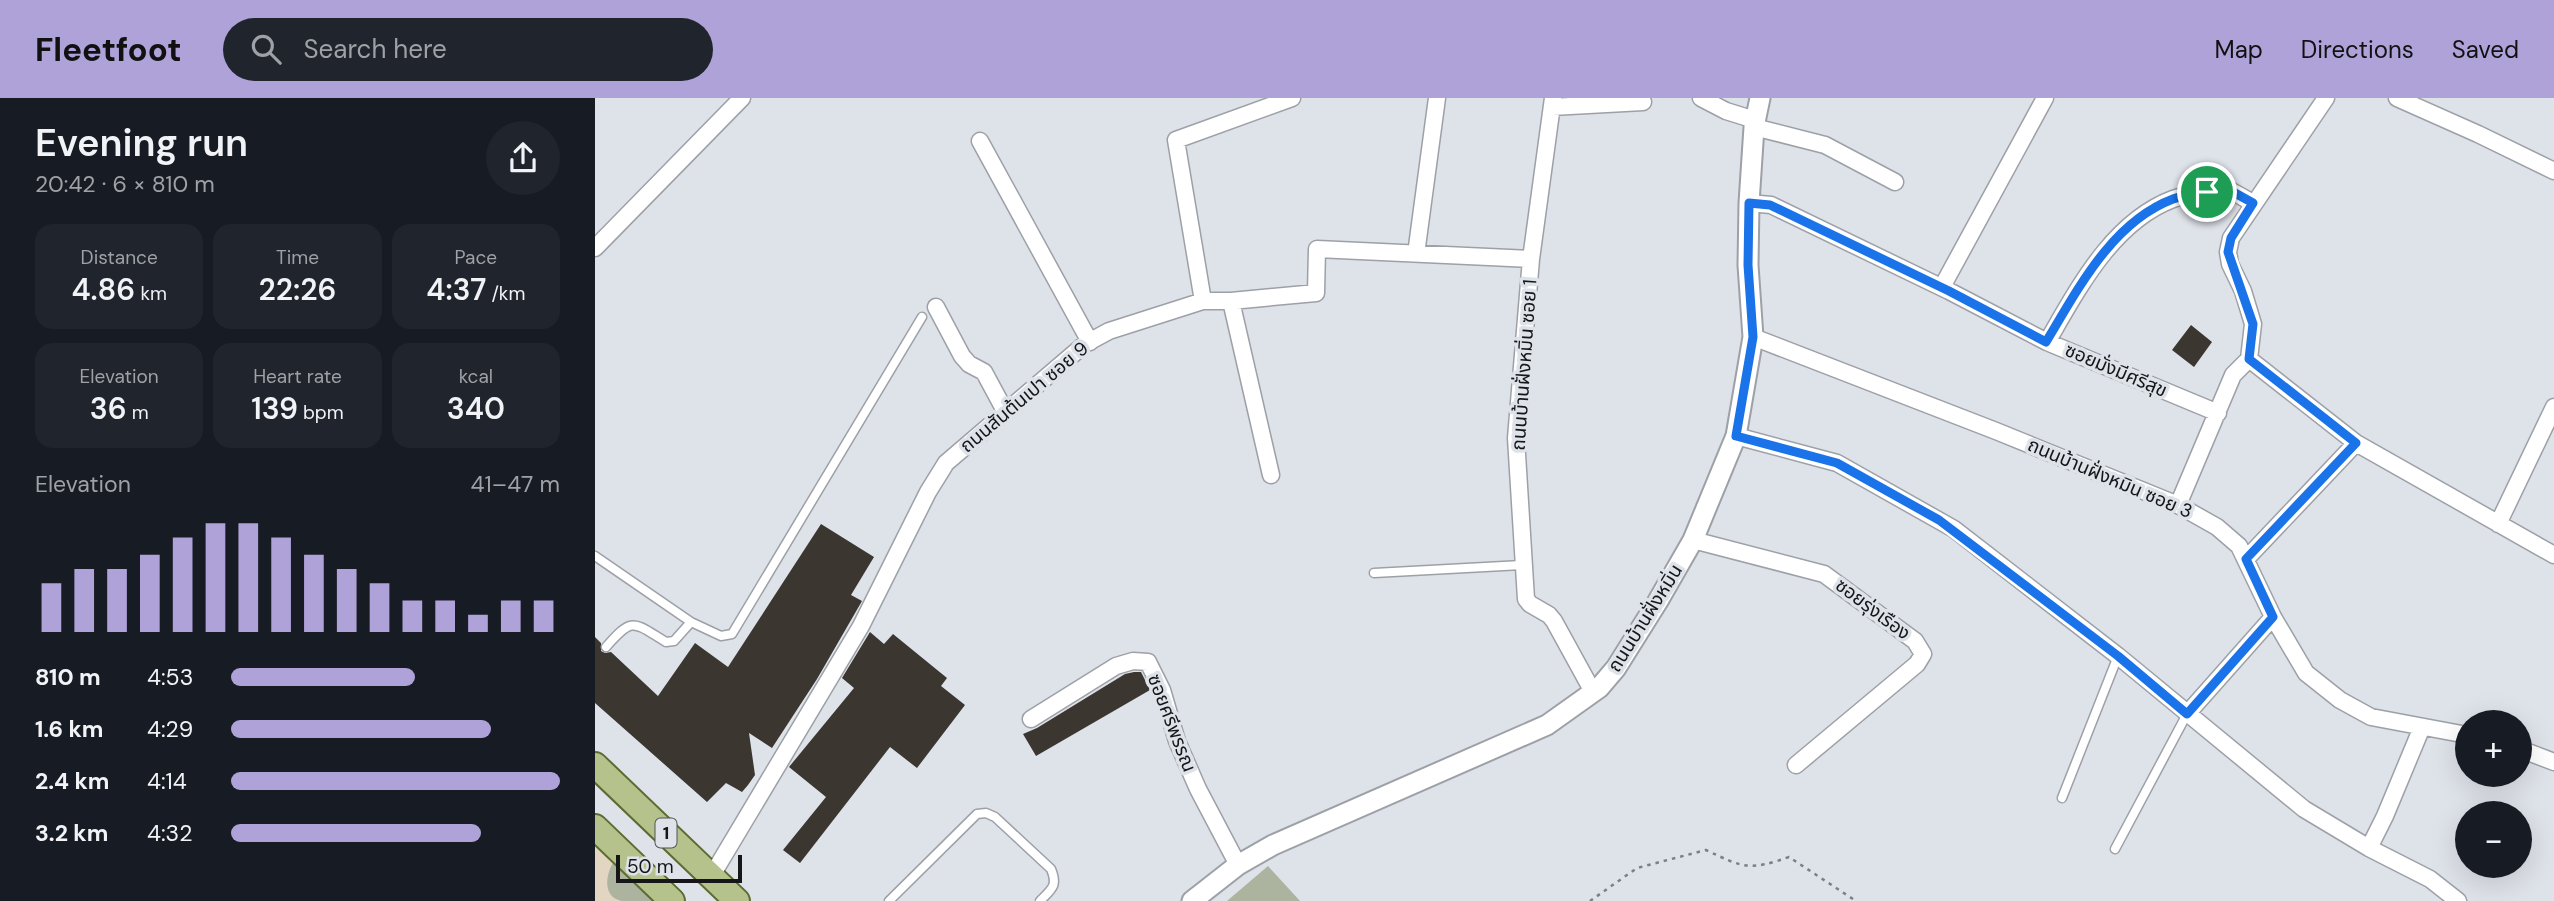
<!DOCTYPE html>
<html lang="en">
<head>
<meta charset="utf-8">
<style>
  :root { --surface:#171b24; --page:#20242c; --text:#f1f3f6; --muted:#9ea1a6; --accent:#aea2d9 }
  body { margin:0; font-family:"DM Sans","Noto Sans Thai",sans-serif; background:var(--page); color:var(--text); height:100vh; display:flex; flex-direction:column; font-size:26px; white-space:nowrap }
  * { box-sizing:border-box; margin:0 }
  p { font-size:23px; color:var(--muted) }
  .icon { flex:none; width:38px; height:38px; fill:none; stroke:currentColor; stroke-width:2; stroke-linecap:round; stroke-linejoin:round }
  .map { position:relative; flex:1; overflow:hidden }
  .details { display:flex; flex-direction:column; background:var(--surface); width:595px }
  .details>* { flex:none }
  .tools { position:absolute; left:1860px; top:612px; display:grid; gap:14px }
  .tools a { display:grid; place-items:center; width:77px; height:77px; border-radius:50%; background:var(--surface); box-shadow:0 7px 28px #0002; font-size:35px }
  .scale { position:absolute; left:21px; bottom:18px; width:126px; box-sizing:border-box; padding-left:7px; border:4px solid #151618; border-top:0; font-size:19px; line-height:24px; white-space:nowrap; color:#151618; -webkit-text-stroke:5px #dee2e9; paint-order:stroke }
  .pin { position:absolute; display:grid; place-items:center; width:60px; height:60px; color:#fff; margin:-30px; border:4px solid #fff; border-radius:50%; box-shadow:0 2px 7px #0007 }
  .round { display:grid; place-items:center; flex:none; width:74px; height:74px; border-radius:37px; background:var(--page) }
  .head { display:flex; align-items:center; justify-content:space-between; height:119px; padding:0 35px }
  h1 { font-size:38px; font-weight:600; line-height:52px }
  .metrics { display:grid; grid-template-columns:repeat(3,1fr); gap:10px; height:119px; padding:7px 35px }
  .metrics div { display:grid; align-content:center; border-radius:18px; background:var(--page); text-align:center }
  .metrics b { font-size:30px; font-weight:600 }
  .metrics small { font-size:19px; font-weight:400 }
  .metrics p { font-size:19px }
  .chart { height:196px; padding:14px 35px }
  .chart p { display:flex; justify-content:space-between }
  .chart svg { width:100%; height:126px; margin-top:7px; stroke:var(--accent); stroke-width:6 }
  ul { padding:0 35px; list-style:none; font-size:23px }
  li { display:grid; grid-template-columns:112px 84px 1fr; align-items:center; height:52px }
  li i { height:18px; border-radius:9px; background:var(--accent) }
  header { display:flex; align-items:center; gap:42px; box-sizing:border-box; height:98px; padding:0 35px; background:var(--accent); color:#111 }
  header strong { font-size:33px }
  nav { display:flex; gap:38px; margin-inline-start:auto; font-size:24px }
  .search { width:490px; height:63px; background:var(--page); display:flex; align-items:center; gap:18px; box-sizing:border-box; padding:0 24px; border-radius:38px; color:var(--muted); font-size:26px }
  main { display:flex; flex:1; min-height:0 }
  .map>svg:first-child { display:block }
  .commercial { fill:#e2d6c2 }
  .green { fill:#acb39e }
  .building { fill:#3b3630 }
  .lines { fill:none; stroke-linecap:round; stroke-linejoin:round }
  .service-casing { stroke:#9da0a7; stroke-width:11 }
  .minor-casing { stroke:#9da0a7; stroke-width:19 }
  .tertiary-casing { stroke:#9da0a7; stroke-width:23 }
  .primary-casing { stroke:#5c6b30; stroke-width:28 }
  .path { stroke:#7d7f84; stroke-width:2.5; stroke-dasharray:3.5 5; stroke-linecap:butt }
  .service { stroke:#fff; stroke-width:8 }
  .minor { stroke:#fff; stroke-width:16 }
  .tertiary { stroke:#fff; stroke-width:19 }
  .primary { stroke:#b5c28b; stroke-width:24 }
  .route-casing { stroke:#fff; stroke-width:14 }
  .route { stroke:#1a73e8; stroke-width:9 }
  .labels { text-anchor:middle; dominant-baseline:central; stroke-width:7; stroke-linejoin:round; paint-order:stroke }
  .shield { fill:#dee2e9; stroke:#515357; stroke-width:2 }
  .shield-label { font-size:18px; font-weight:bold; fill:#151618 }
  .street-label { font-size:19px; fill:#151618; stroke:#dee2e9 }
</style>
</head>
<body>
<header>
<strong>Fleetfoot</strong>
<div class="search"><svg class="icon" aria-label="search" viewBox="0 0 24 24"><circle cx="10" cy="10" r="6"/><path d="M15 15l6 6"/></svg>Search here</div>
<nav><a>Map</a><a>Directions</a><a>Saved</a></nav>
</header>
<main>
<section class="details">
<div class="head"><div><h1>Evening run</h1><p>20:42 · 6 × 810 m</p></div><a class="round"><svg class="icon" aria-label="share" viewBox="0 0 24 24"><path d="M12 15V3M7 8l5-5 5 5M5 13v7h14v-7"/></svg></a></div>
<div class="metrics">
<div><p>Distance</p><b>4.86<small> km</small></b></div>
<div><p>Time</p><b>22:26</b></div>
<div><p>Pace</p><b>4:37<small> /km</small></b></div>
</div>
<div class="metrics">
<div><p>Elevation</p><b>36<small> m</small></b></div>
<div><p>Heart rate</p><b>139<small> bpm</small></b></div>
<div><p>kcal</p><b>340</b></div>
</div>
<div class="chart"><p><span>Elevation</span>41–47 m</p>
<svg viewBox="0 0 160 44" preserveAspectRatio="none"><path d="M5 44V27M15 44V22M25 44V22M35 44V17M45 44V11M55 44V6M65 44V6M75 44V11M85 44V17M95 44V22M105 44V27M115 44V33M125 44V33M135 44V38M145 44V33M155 44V33"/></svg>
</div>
<ul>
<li><b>810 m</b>4:53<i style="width:56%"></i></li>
<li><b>1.6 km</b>4:29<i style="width:79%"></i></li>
<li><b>2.4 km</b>4:14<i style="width:100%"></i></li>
<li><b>3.2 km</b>4:32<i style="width:76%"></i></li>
</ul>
</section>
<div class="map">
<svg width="1959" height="803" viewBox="0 0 1959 803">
  <rect width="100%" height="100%" fill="#dee2e9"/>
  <path class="commercial" d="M 0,742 L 62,803 L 0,803 Z"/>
  <path class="green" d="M 20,762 L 61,803 C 51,803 38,803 27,803 C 6,799 11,774 20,762 Z
    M 673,768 L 705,803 L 632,803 Z"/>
  <path class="building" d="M 1596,227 L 1617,244 L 1599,269 L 1577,252 Z
    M 226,426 L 279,459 L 256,497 L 267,503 L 222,581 L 177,650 L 154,635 L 160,677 L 153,687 L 147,694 L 131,685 L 112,704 L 0,605 L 0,539 L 6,545 L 6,553 L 10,555 L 16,554 L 63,598 L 100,545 L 133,569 Z
    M 275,534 L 289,546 L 298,536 L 352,580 L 346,588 L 370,607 L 322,670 L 295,649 L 205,765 L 188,752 L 231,699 L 194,669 L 259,590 L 247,580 Z
    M 539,574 L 546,574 L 555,592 L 441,658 L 428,636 L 442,630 L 530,576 Z"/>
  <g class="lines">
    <g class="service-casing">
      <path id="service" d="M 0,458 L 96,524
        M 779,475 L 927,467
        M 11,549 C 38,518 38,524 71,544 L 79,543 L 96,524 L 126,538 L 137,536 L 327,219
        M 1467,700 L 1523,558
        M 1520,751 L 1592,616
        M 294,803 L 382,716 L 391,715 L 400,719 L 456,771 C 463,788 457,791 445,803"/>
    </g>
    <g class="minor-casing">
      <path id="minor" d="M 958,0 L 936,161 L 921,340 L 931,501 L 935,506 L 954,517 L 959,523 L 998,594
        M 1106,0 L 1131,13 L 1160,22
        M 1731,0 L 1636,140 L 1633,154 L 1635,166 L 1648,193 L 1658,226 L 1654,261 L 1761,345 L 1959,457
        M 1802,0 L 1883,36 L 1959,73
        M 957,9 L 1048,4
        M 1159,29 L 1230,47 L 1300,84
        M 385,43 L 495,244
        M 1154,105 L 1176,107 L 1354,193 L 1452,244 L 1623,315
        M 0,150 L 147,0
        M 821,156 L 842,0
        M 1347,189 L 1450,0
        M 608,203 L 581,42 L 697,0
        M 636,203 L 676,377
        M 341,209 L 367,258 L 374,266 L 389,274 L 410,313
        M 1158,239 L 1401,333 L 1583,407 L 1622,429 L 1644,448 L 1678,519 L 1711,575 L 1745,602 L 1776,619 L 1872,637
        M 1452,244 C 1483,191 1517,124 1578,101 C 1595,95 1614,94 1631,90 L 1658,105
        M 1141,338 L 1242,365 L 1359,431 L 1523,558 L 1709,711 L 1774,750 L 1835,781 L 1863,803
        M 1583,407 L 1638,277 L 1654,261
        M 1903,426 L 1959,309
        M 1098,442 L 1229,476 L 1320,543 L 1328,556 L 1322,566 L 1201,667
        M 1651,461 L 1761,345
        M 1592,616 L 1678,519
        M 436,621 L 521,568 L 538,563 L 553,564 L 567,592 L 582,643 L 603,691 L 643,767
        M 1925,651 L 1959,664
        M 1774,750 L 1790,718 L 1827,629
        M 116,779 L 266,528 L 333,394 L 351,365 L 490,246 L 514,233 L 608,203 L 636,203 L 721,195 L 722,151 L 936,161"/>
    </g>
    <g class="tertiary-casing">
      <path id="tertiary" d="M 597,803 L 643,767 L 678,747 L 952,627 L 1004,590 L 1021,570 L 1063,503 L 1098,442 L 1141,338 L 1158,239 L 1153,167 L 1154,105 L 1159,29 L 1165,0"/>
    </g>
    <g class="primary-casing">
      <path id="primary" d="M 0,667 L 142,803
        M 0,729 L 77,803"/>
    </g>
    <path class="path" d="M 995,803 L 1042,770 L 1111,752 C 1149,770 1154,773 1194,759 L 1261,803"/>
    <use href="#service" class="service"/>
    <use href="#minor" class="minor"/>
    <use href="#tertiary" class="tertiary"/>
    <use href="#primary" class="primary"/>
  </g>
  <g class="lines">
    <g class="route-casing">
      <path id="route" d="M 1631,90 L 1658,105 L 1636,140 L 1633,154 L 1658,226 L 1654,261 L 1761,345 L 1651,461 L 1678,519 L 1592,616 L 1523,558 L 1344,422 L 1242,365 L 1141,338 L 1158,239 L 1153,167 L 1154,105 L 1175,107 L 1354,193 L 1451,244 C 1483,191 1517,124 1578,101 C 1595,95 1614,94 1631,90 Z"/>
    </g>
    <use href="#route" class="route"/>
  </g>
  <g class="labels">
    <rect class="shield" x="60.5" y="720.5" width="21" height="29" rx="5"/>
    <g class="shield-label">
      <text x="71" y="735">1</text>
    </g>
    <g class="street-label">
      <text transform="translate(929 267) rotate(-86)">ถนนบ้านฝั่งหมิ่น ซอย 1</text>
      <text transform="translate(1521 272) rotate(23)">ซอยมั่งมีศรีสุข</text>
      <text transform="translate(429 299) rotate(-40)">ถนนสันต้นเปา ซอย 9</text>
      <text transform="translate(1515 380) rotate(23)">ถนนบ้านฝั่งหมิน ซอย 3</text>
      <text transform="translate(1278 511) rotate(37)">ซอยรุ่งเรือง</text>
      <text transform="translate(1050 520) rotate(-58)">ถนนบ้านฝั่งหมิ่น</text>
      <text transform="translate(577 625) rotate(69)">ซอยศรีพรรณ</text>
    </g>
  </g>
</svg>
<div class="tools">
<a>+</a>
<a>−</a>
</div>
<div class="scale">50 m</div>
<div class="pin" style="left:1612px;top:94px;background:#1e9e55"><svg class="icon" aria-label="arrive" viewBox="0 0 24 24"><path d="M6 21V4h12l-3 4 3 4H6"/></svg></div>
</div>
</main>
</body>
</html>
